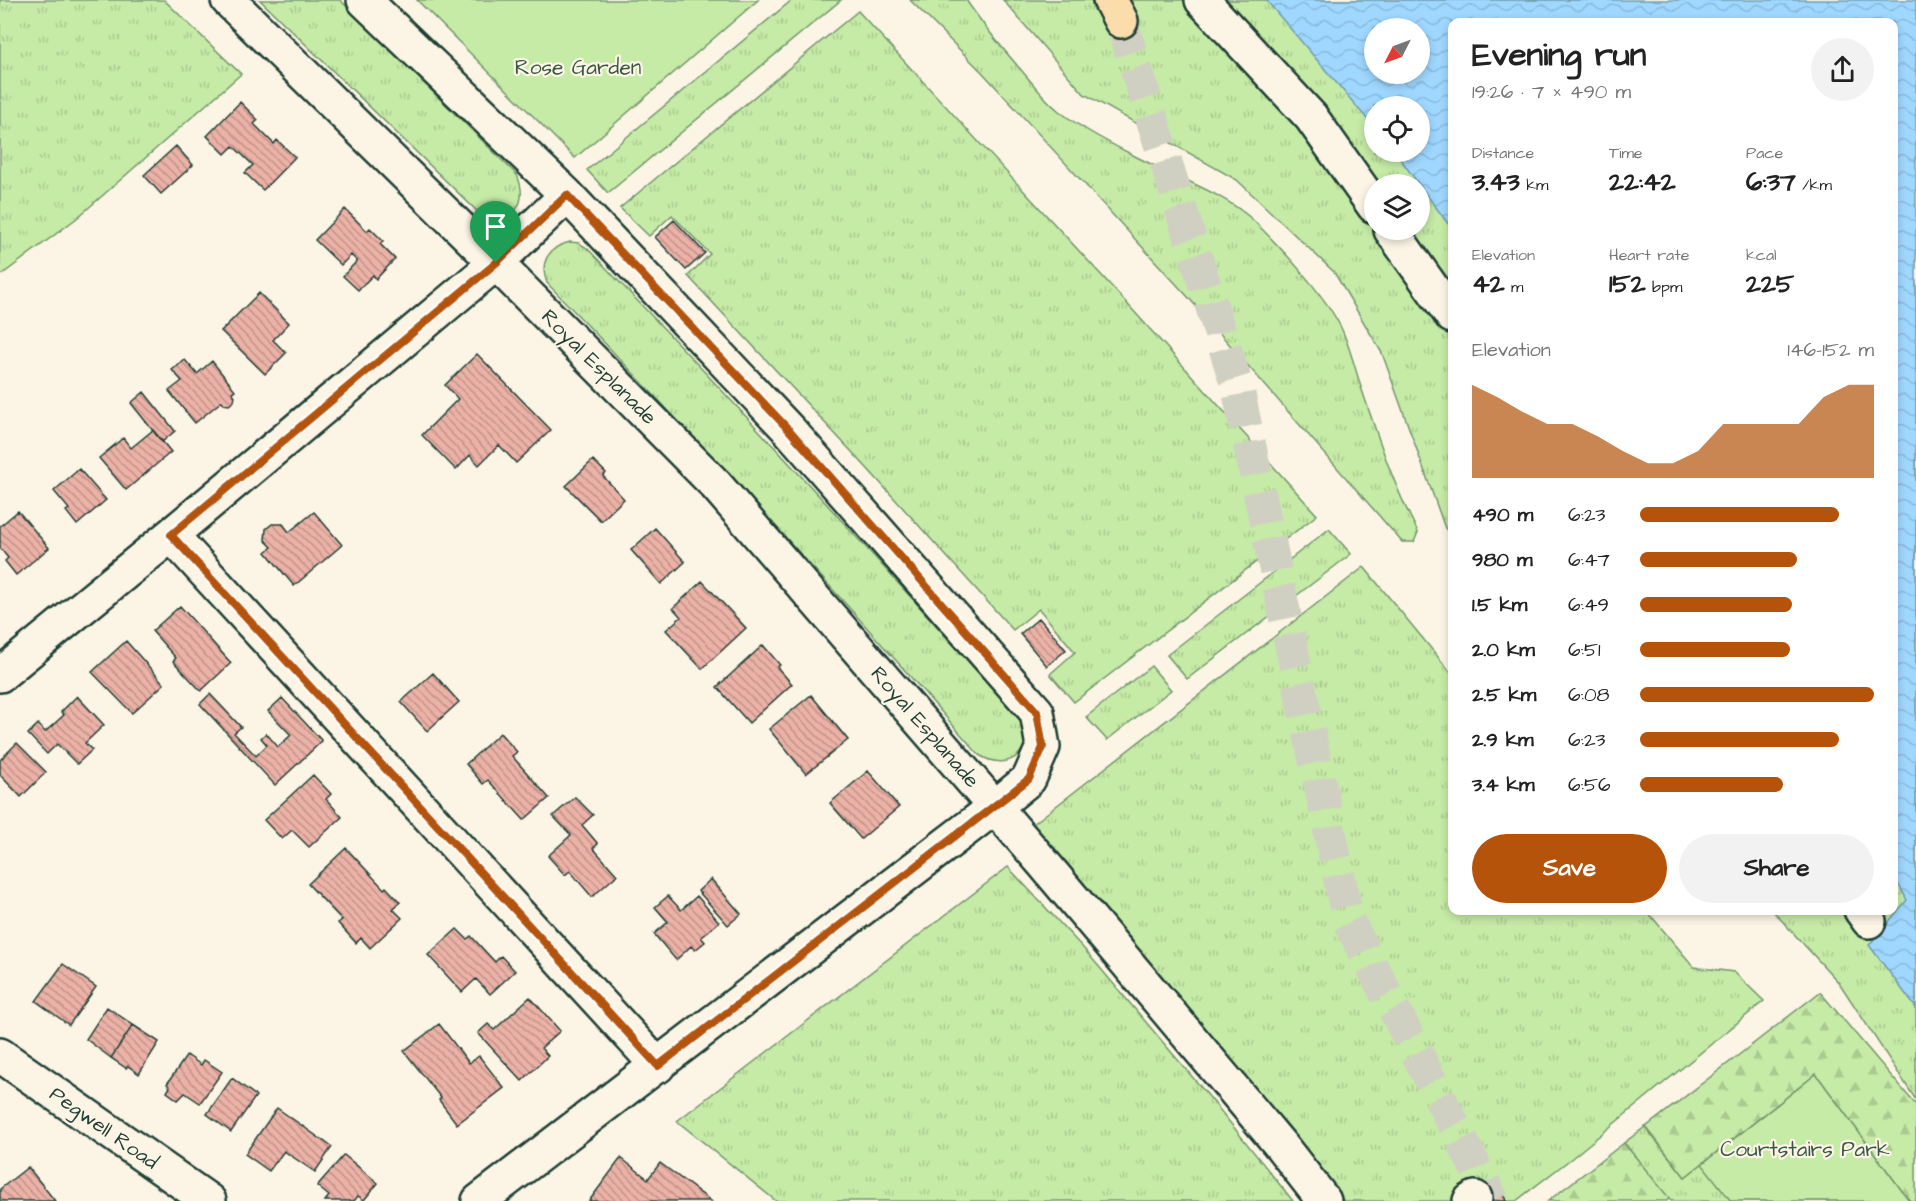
<!DOCTYPE html>
<html lang="en">
<head>
<meta charset="utf-8">
<style>
  :root { --surface:#fff; --page:#f2f2f2; --text:#222; --muted:#767676; --accent:#b45309 }
  body { margin:0; font-family:"Architects Daughter",sans-serif; background:var(--page); color:var(--text); height:100vh; display:flex; flex-direction:column; font-size:22px; white-space:nowrap }
  * { box-sizing:border-box; margin:0 }
  p { font-size:20px; color:var(--muted) }
  .icon { flex:none; width:33px; height:33px; fill:none; stroke:currentColor; stroke-width:2; stroke-linecap:round; stroke-linejoin:round }
  .map { position:relative; flex:1; overflow:hidden }
  .panel { position:absolute; left:1448px; top:18px; width:450px; height:897px; display:flex; flex-direction:column; background:var(--surface); border-radius:12px; box-shadow:0 3px 9px #0003 }
  .panel>* { flex:none }
  .needle { width:39px; rotate:228deg }
  .controls { position:absolute; left:1364px; top:18px; display:grid; gap:12px }
  .controls a { display:grid; place-items:center; width:66px; height:66px; border-radius:50%; background:var(--surface); box-shadow:0 3px 9px #0003; font-size:30px }
  .pin { position:absolute; display:grid; place-items:center; width:51px; height:51px; color:#fff; margin:-62px -26px; border-radius:50% 50% 50% 0; rotate:-45deg; box-shadow:0 0 6px #0007 }
  .pin .icon { rotate:45deg }
  .round { display:grid; place-items:center; flex:none; width:63px; height:63px; border-radius:32px; background:var(--page) }
  .summary { display:flex; align-items:center; justify-content:space-between; height:102px; padding:0 24px }
  h1 { font-size:33px; font-weight:800; line-height:45px }
  .stats { display:grid; grid-template-columns:repeat(3,1fr); gap:9px; height:102px; padding:6px 24px }
  .stats div { display:grid; align-content:center }
  .stats b { font-size:26px; font-weight:800 }
  .stats small { font-size:16px; font-weight:400 }
  .stats p { font-size:16px }
  .chart { height:168px; padding:12px 24px }
  .chart p { display:flex; justify-content:space-between }
  .chart svg { width:100%; height:108px; margin-top:6px; fill:var(--accent); opacity:.7 }
  .primary-button { display:flex; gap:12px; margin-top:auto; padding:12px 24px }
  .primary-button a { flex:1; height:69px; border-radius:36px; background:var(--accent); color:#fff; font-size:24px; font-weight:800; line-height:69px; text-align:center }
  .primary-button a+a { background:var(--page); color:var(--text) }
  ul { padding:0 24px; list-style:none; font-size:20px }
  li { display:grid; grid-template-columns:96px 72px 1fr; align-items:center; height:45px }
  li i { height:15px; border-radius:8px; background:var(--accent) }
  .map>svg:first-child { display:block }
  .grass { fill:url(#grass-tufts); stroke:#72946d; stroke-width:1.5; fill-rule:evenodd }
  .forest { fill:url(#forest-firs); stroke:#72946d; stroke-width:1.5 }
  .garden { fill:#c6eba6; stroke:#72946d; stroke-width:1.5 }
  .water { fill:url(#water-waves); stroke:#6c99ae; stroke-width:1.5; fill-rule:evenodd }
  .building { fill:url(#building-back-hatch); stroke:#1f3d34; stroke-width:1.5 }
  .lines { fill:none; stroke-linecap:round; stroke-linejoin:round }
  .highway-tunnel { stroke:#d0d0c2; stroke-width:33; stroke-dasharray:33 16; stroke-linecap:butt }
  .minor-casing { stroke:#1f3d34; stroke-width:38 }
  .highway-casing { stroke:#1f3d34; stroke-width:38 }
  .minor { stroke:#fcf5e5; stroke-width:33 }
  .highway { stroke:#faddab; stroke-width:33 }
  .route-casing { stroke:#fff; stroke-width:12 }
  .route { stroke:#b45309; stroke-width:8 }
  .labels { text-anchor:middle; dominant-baseline:central; stroke-width:4.5; stroke-linejoin:round; paint-order:stroke }
  .park-label { font-size:21px; fill:#385745; stroke:#fcf5e5 }
  .street-label { font-size:21px; fill:#1f3d34; stroke:#fcf5e5 }
</style>
</head>
<body>
<div class="map">
<svg width="1916" height="1201" viewBox="0 0 1916 1201">
  <defs>
    <pattern id="grass-tufts" width="24" height="20" patternUnits="userSpaceOnUse" patternTransform="scale(1.5)"><rect width="24" height="20" fill="#c6eba6"/><path d="M3 7l-1-3M5 7V3M7 7l1-3M15 17l-1-3M17 17v-4M19 17l1-3" fill="none" stroke="#aaca90"/></pattern>
    <pattern id="forest-firs" width="22" height="20" patternUnits="userSpaceOnUse" patternTransform="scale(1.5)"><rect width="22" height="20" fill="#c6eba6"/><path d="M5 1l3.5 6h-7zM16 11l3.5 6h-7z" fill="#aaca90"/></pattern>
    <pattern id="water-waves" width="16" height="10" patternUnits="userSpaceOnUse" patternTransform="scale(1.5)"><rect width="16" height="10" fill="#9fd7ff"/><path d="M0 5q4-4 8 0t8 0" fill="none" stroke="#88b9db"/></pattern>
    <pattern id="building-back-hatch" width="6" height="6" patternUnits="userSpaceOnUse" patternTransform="scale(1.5)"><rect width="6" height="6" fill="#ecb2a7"/><path d="M-1 5l2 2M0 0l6 6M5-1l2 2" fill="none" stroke="#bf9289"/></pattern>
  </defs>
  <rect width="100%" height="100%" fill="#fcf5e5"/>
  <filter id="ink" filterUnits="userSpaceOnUse"><feTurbulence type="fractalNoise" baseFrequency=".0167" numOctaves="2"/><feDisplacementMap in="SourceGraphic" scale="12" xChannelSelector="R" yChannelSelector="G"/><feConvolveMatrix kernelMatrix="1 2 1 2 8 2 1 2 1" color-interpolation-filters="sRGB"/></filter>
  <g filter="url(#ink)">
    <path class="grass" d="M 0,0 L 164,0 L 241,74 L 77,218 L 0,276 Z
      M 260,0 L 340,0 L 517,175 C 530,205 512,225 481,215 Z
      M 792,0 L 841,0 L 608,193 L 587,170 Z
      M 910,0 L 966,0 C 983,25 1002,48 1022,71 C 1034,85 1045,100 1059,111 C 1081,128 1105,141 1129,153 C 1167,174 1225,192 1256,223 C 1282,249 1329,299 1343,332 C 1350,349 1355,367 1360,384 C 1377,434 1393,485 1418,532 L 1414,542 L 1402,542 L 1188,297 L 982,72 Z
      M 1003,0 L 1589,0 L 1452,22 L 1452,536 L 1445,528 L 1382,353 L 1334,272 L 1237,180 L 1084,94 ZM 1374,28 L 1419,28 L 1419,74 L 1374,74 ZM 1374,106 L 1419,106 L 1419,152 L 1374,152 ZM 1374,184 L 1419,184 L 1419,230 L 1374,230 Z
      M 858,11 L 1104,278 L 1317,515 L 1074,702 L 1050,674 L 1075,652 L 1039,609 L 1013,630 L 866,467 L 688,276 L 710,254 L 672,215 L 649,236 L 620,208 Z
      M 570,242 L 579,243 L 587,248 C 737,404 882,563 1025,726 C 1031,757 1005,771 979,755 C 839,594 696,437 547,283 C 539,263 548,247 570,242 Z
      M 1893,265 L 1916,284 L 1916,1100 L 1840,984 L 1773,911 L 1893,910 Z
      M 1329,529 L 1351,554 L 1187,679 L 1167,655 Z
      M 1364,567 L 1452,674 L 1452,910 L 1647,911 L 1694,967 L 1734,972 L 1764,1001 L 1572,1158 L 1516,1201 L 1344,1201 L 1033,824 Z
      M 1151,666 L 1171,690 L 1107,740 L 1086,717 Z
      M 1008,867 L 1084,949 L 1211,1099 L 1293,1201 L 776,1201 L 677,1121 Z
      M 1816,1074 L 1910,1201 L 1671,1201 L 1624,1143 L 1645,1127 L 1685,1177 Z"/>
    <path class="forest" d="M 1820,992 L 1916,1105 L 1916,1201 L 1910,1201 L 1905,1195 L 1816,1074 L 1685,1177 L 1646,1127 Z
      M 1624,1143 L 1669,1198 L 1667,1201 L 1548,1201 Z"/>
    <path class="garden" d="M 417,0 L 758,0 L 575,158 Z
      M 1816,1074 L 1905,1195 L 1910,1201 L 1731,1201 L 1702,1164 Z"/>
    <path class="water" d="M 1266,0 L 1916,0 L 1916,1008 L 1869,945 L 1907,900 L 1893,874 L 1893,22 L 1452,22 L 1452,229 L 1395,152 L 1419,152 L 1419,106 L 1374,106 L 1374,127 ZM 1374,28 L 1419,28 L 1419,74 L 1374,74 Z"/>
    <path class="building" d="M 240,102 L 258,120 L 254,124 L 274,144 L 277,140 L 295,157 L 263,190 L 245,173 L 253,165 L 233,146 L 225,154 L 207,136 Z
      M 176,146 L 193,165 L 161,194 L 144,175 Z
      M 345,209 L 367,231 L 370,228 L 383,241 L 380,244 L 395,259 L 376,279 L 373,275 L 358,290 L 343,276 L 357,261 L 351,255 L 341,265 L 315,240 Z
      M 674,220 L 705,253 L 686,270 L 655,237 Z
      M 259,293 L 289,323 L 273,340 L 286,353 L 265,374 L 221,331 Z
      M 477,354 L 551,430 L 516,463 L 499,445 L 479,465 L 470,455 L 456,470 L 422,435 L 458,399 L 445,385 Z
      M 185,360 L 197,374 L 212,361 L 235,390 L 232,392 L 235,396 L 234,401 L 229,405 L 224,404 L 222,401 L 195,423 L 169,391 L 182,381 L 172,370 Z
      M 144,392 L 175,431 L 162,442 L 131,403 Z
      M 153,430 L 171,452 L 126,490 L 99,458 L 123,438 L 131,448 Z
      M 593,460 L 606,473 L 603,476 L 624,499 L 601,521 L 566,486 Z
      M 79,469 L 106,500 L 77,525 L 66,511 L 69,509 L 54,491 Z
      M 18,511 L 49,548 L 16,575 L 5,561 L 8,558 L 0,548 L 0,526 Z
      M 314,512 L 342,545 L 294,586 L 266,552 L 272,547 L 265,540 L 266,529 L 272,524 L 283,524 L 289,532 Z
      M 655,528 L 685,562 L 661,584 L 631,550 Z
      M 702,581 L 746,628 L 702,669 L 666,630 L 681,617 L 673,608 Z
      M 180,606 L 231,663 L 201,691 L 173,661 L 176,658 L 152,631 Z
      M 1039,618 L 1066,650 L 1047,666 L 1020,634 Z
      M 126,641 L 164,684 L 132,713 L 92,672 Z
      M 763,645 L 780,665 L 777,667 L 792,684 L 749,723 L 717,687 Z
      M 433,673 L 459,702 L 427,731 L 401,702 Z
      M 210,694 L 241,727 L 234,733 L 256,756 L 267,745 L 261,738 L 266,733 L 278,747 L 291,735 L 268,711 L 282,698 L 322,741 L 275,785 L 200,704 Z
      M 811,695 L 848,740 L 806,774 L 769,729 Z
      M 77,696 L 104,725 L 85,743 L 92,750 L 77,764 L 57,744 L 47,754 L 28,734 L 38,724 L 45,732 L 64,715 L 61,712 Z
      M 500,733 L 517,752 L 512,756 L 549,798 L 524,820 L 488,780 L 483,784 L 466,764 Z
      M 17,743 L 46,772 L 21,797 L 0,775 L 0,760 Z
      M 868,771 L 899,807 L 861,839 L 830,803 Z
      M 313,775 L 331,794 L 326,799 L 342,817 L 309,847 L 292,830 L 282,839 L 264,820 Z
      M 575,797 L 593,815 L 582,825 L 598,844 L 593,848 L 617,875 L 592,897 L 570,871 L 565,875 L 548,856 L 571,835 L 553,816 Z
      M 346,848 L 384,889 L 386,887 L 400,902 L 393,909 L 402,918 L 370,948 L 361,938 L 356,943 L 338,923 L 342,920 L 308,884 Z
      M 711,879 L 741,914 L 728,925 L 698,891 Z
      M 668,896 L 681,910 L 697,896 L 719,922 L 701,937 L 705,942 L 695,950 L 691,946 L 676,960 L 654,934 L 668,922 L 655,907 Z
      M 457,929 L 467,939 L 471,936 L 495,962 L 501,956 L 515,971 L 490,994 L 476,979 L 462,992 L 428,955 Z
      M 63,964 L 96,987 L 69,1025 L 36,1001 Z
      M 530,997 L 560,1031 L 541,1048 L 548,1056 L 522,1081 L 478,1033 L 488,1024 L 494,1030 Z
      M 107,1007 L 133,1025 L 111,1058 L 86,1039 Z
      M 439,1024 L 469,1063 L 479,1056 L 504,1088 L 457,1124 L 439,1100 L 441,1098 L 404,1051 Z
      M 133,1025 L 159,1042 L 139,1074 L 128,1066 L 126,1068 L 111,1058 Z
      M 187,1055 L 201,1065 L 204,1060 L 222,1072 L 200,1103 L 185,1093 L 178,1100 L 167,1092 L 170,1087 L 167,1084 Z
      M 232,1078 L 256,1096 L 231,1132 L 207,1114 Z
      M 277,1108 L 332,1147 L 315,1172 L 284,1151 L 269,1171 L 245,1154 Z
      M 344,1155 L 378,1183 L 364,1200 L 358,1196 L 354,1201 L 325,1201 L 329,1196 L 317,1186 Z
      M 621,1158 L 648,1179 L 660,1163 L 711,1201 L 589,1201 Z
      M 28,1167 L 55,1201 L 0,1201 L 0,1189 Z
      M 1502,1190 L 1506,1201 L 1475,1201 L 1485,1195 L 1493,1198 Z"/>
    <g class="lines">
      <path class="highway-tunnel" d="M 1121,21 L 1238,389 L 1348,920 L 1493,1201"/>
      <g class="minor-casing">
        <path id="minor" d="M 228,0 L 496,263 L 715,484 L 1044,864 L 1282,1147 L 1324,1201
          M 364,0 L 567,195 L 790,431 L 1037,712 L 1043,747 L 1029,779 L 995,807 L 479,1201
          M 1202,0 L 1311,117 L 1374,206
          M 1391,230 L 1452,316
          M 171,535 L 658,1066
          M 0,675 L 171,535 L 496,263 L 567,195
          M 1861,910 L 1869,921
          M 0,1055 L 209,1201
          M 1470,1201 L 1475,1198"/>
      </g>
      <g class="highway-casing">
        <path id="highway" d="M 1110,0 L 1121,21"/>
      </g>
      <use href="#minor" class="minor"/>
      <use href="#highway" class="highway"/>
    </g>
  </g>
  <g class="lines" filter="url(#ink)">
    <g class="route-casing">
      <path id="route" d="M 567,195 L 790,431 L 1037,712 L 1043,747 L 1029,779 L 658,1066 L 171,535 L 496,263 Z"/>
    </g>
    <use href="#route" class="route"/>
  </g>
  <g class="labels">
    <g class="park-label">
      <text x="578" y="67">Rose Garden</text>
      <text x="1805" y="1149">Courtstairs Park</text>
    </g>
    <g class="street-label">
      <text transform="translate(599 367) rotate(45)">Royal Esplanade</text>
      <text transform="translate(925 727) rotate(49)">Royal Esplanade</text>
      <text transform="translate(104 1128) rotate(35)">Pegwell Road</text>
    </g>
  </g>
</svg>
<div class="controls">
<a><svg class="needle" viewBox="-14 -14 28 28"><path d="M0-13l5 13h-10z" fill="#e53935"/><path d="M0 13l5-13h-10z" fill="#767676"/></svg></a>
<a><svg class="icon" aria-label="locate" viewBox="0 0 24 24"><circle cx="12" cy="12" r="6"/><path d="M12 2v4M12 18v4M2 12h4M18 12h4"/></svg></a>
<a><svg class="icon" aria-label="layers" viewBox="0 0 24 24"><path d="M12 4l9 5-9 5-9-5zM3 14l9 5 9-5"/></svg></a>
</div>
<div class="pin" style="left:496px;top:263px;background:#1e9e55"><svg class="icon" aria-label="arrive" viewBox="0 0 24 24"><path d="M6 21V4h12l-3 4 3 4H6"/></svg></div>
<section class="panel">
<div class="summary"><div><h1>Evening run</h1><p>19:26 · 7 × 490 m</p></div><a class="round"><svg class="icon" aria-label="share" viewBox="0 0 24 24"><path d="M12 15V3M7 8l5-5 5 5M5 13v7h14v-7"/></svg></a></div>
<div class="stats">
<div><p>Distance</p><b>3.43<small> km</small></b></div>
<div><p>Time</p><b>22:42</b></div>
<div><p>Pace</p><b>6:37<small> /km</small></b></div>
</div>
<div class="stats">
<div><p>Elevation</p><b>42<small> m</small></b></div>
<div><p>Heart rate</p><b>152<small> bpm</small></b></div>
<div><p>kcal</p><b>225</b></div>
</div>
<div class="chart"><p><span>Elevation</span>146–152 m</p>
<svg viewBox="0 0 160 44" preserveAspectRatio="none"><path d="M0 44V6L10 11L20 17L30 22L40 22L50 27L60 33L70 38L80 38L90 33L100 22L110 22L120 22L130 22L140 11L150 6L160 6V44z"/></svg>
</div>
<ul>
<li><b>490 m</b>6:23<i style="width:85%"></i></li>
<li><b>980 m</b>6:47<i style="width:67%"></i></li>
<li><b>1.5 km</b>6:49<i style="width:65%"></i></li>
<li><b>2.0 km</b>6:51<i style="width:64%"></i></li>
<li><b>2.5 km</b>6:08<i style="width:100%"></i></li>
<li><b>2.9 km</b>6:23<i style="width:85%"></i></li>
<li><b>3.4 km</b>6:56<i style="width:61%"></i></li>
</ul>
<div class="primary-button"><a>Save</a><a>Share</a></div>
</section>
</div>
</body>
</html>
